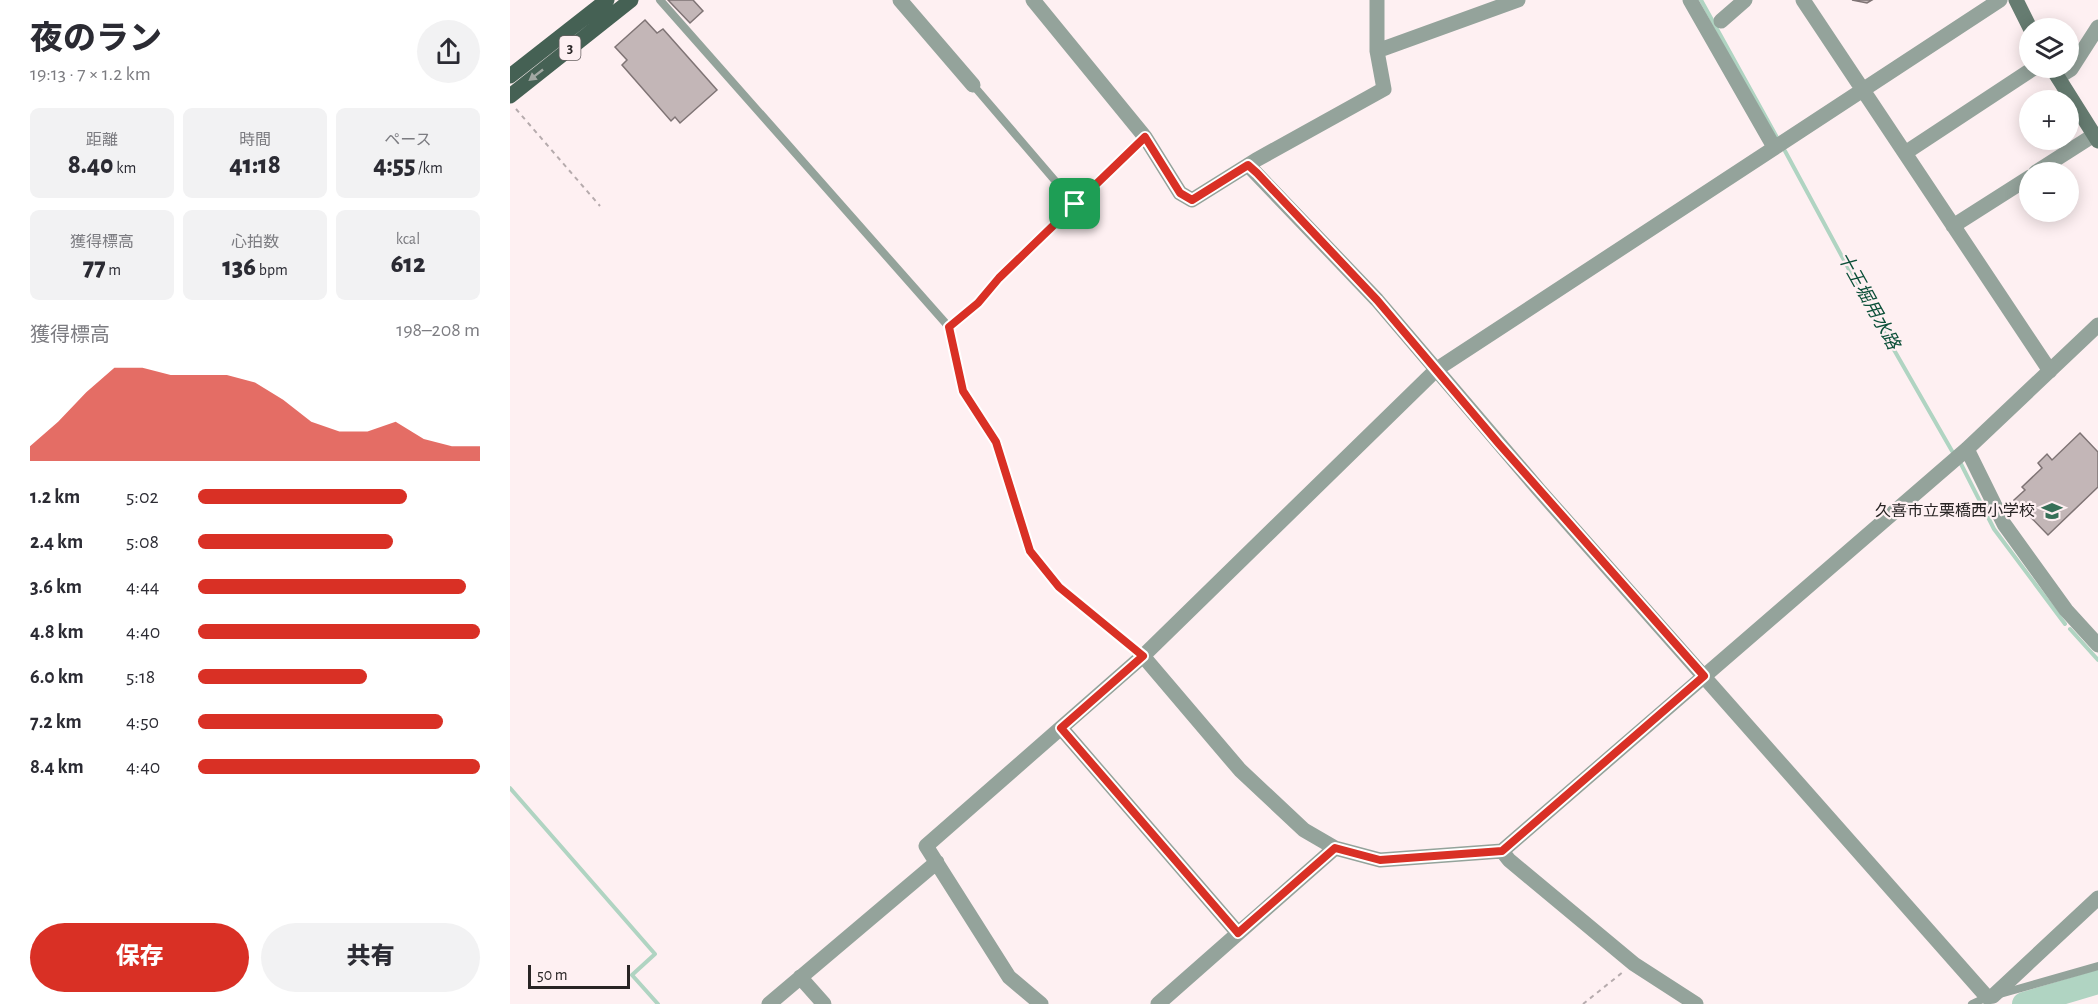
<!DOCTYPE html>
<html lang="ja">
<head>
<meta charset="utf-8">
<style>
  :root { --surface:#fff; --page:#f2f2f3; --text:#2b2b33; --muted:#7c7c81; --accent:#d93025 }
  body { margin:0; font-family:"Alegreya Sans","Noto Sans JP",sans-serif; background:var(--page); color:var(--text); height:100vh; display:flex; flex-direction:column; font-size:22px; white-space:nowrap }
  * { box-sizing:border-box; margin:0 }
  p { font-size:20px; color:var(--muted) }
  .icon { flex:none; width:33px; height:33px; fill:none; stroke:currentColor; stroke-width:2; stroke-linecap:round; stroke-linejoin:round }
  .map { position:relative; flex:1; overflow:hidden }
  .panel { display:flex; flex-direction:column; background:var(--surface); width:510px }
  .panel>* { flex:none }
  .buttons { position:absolute; left:1509px; top:18px; display:grid; gap:12px }
  .buttons a { display:grid; place-items:center; width:60px; height:60px; border-radius:50%; background:var(--surface); box-shadow:0 3px 15px #0003; font-size:30px }
  .scale { position:absolute; left:18px; bottom:15px; width:102px; box-sizing:border-box; padding-left:6px; border:3px solid #282424; border-top:0; font-size:16px; line-height:21px; white-space:nowrap; color:#282424; -webkit-text-stroke:4px #fef0f2; paint-order:stroke }
  .pin { position:absolute; display:grid; place-items:center; width:51px; height:51px; color:#fff; margin:-26px; border-radius:12px; box-shadow:0 3px 9px #0006 }
  .round { display:grid; place-items:center; flex:none; width:63px; height:63px; border-radius:32px; background:var(--page) }
  .overview { display:flex; align-items:center; justify-content:space-between; height:102px; padding:0 30px }
  h1 { font-size:33px; font-weight:800; line-height:45px }
  .figures { display:grid; grid-template-columns:repeat(3,1fr); gap:9px; height:102px; padding:6px 30px }
  .figures div { display:grid; align-content:center; border-radius:9px; background:var(--page); text-align:center }
  .figures b { font-size:26px; font-weight:800 }
  .figures small { font-size:16px; font-weight:400 }
  .figures p { font-size:16px }
  .chart { height:168px; padding:12px 30px }
  .chart p { display:flex; justify-content:space-between }
  .chart svg { width:100%; height:108px; margin-top:6px; fill:var(--accent); opacity:.7 }
  .cta { display:flex; gap:12px; margin-top:auto; padding:12px 30px }
  .cta a { flex:1; height:69px; border-radius:36px; background:var(--accent); color:#fff; font-size:24px; font-weight:800; line-height:69px; text-align:center }
  .cta a+a { background:var(--page); color:var(--text) }
  ul { padding:0 30px; list-style:none; font-size:20px }
  li { display:grid; grid-template-columns:96px 72px 1fr; align-items:center; height:45px }
  li i { height:15px; border-radius:8px; background:var(--accent) }
  main { display:flex; flex:1; min-height:0 }
  .map>svg:first-child { display:block }
  .lines { fill:none; stroke-linecap:round; stroke-linejoin:round }
  .stream { stroke:#b0d4c2; stroke-width:4 }
  .river { stroke:#b0d4c2; stroke-width:24 }
  .building { fill:#c3b6b7; stroke:#7f7475; stroke-width:1.5 }
  .path { stroke:#b6abad; stroke-width:2; stroke-dasharray:4.5 4.5; stroke-linecap:butt }
  .service { stroke:#94a39b; stroke-width:8 }
  .minor { stroke:#94a39b; stroke-width:15 }
  .secondary { stroke:#667c71; stroke-width:15 }
  .primary { stroke:#456154; stroke-width:15 }
  .oneway { fill:#a2a8a3 }
  .route-casing { stroke:#fff; stroke-width:12 }
  .route { stroke:#d93025; stroke-width:8 }
  .labels { text-anchor:middle; dominant-baseline:central; stroke-width:4.5; stroke-linejoin:round; paint-order:stroke }
  .shield { fill:#fef0f2; stroke:#686162; stroke-width:1.5 }
  .shield-label { font-size:15px; font-weight:bold; fill:#282424 }
  .poi-label { font-size:16px; fill:#282424; stroke:#fef0f2; text-anchor:end }
  .water-label { font-size:18px; font-style:italic; fill:#0c5039; stroke:#fef0f2 }
</style>
</head>
<body>
<main>
<section class="panel">
<div class="overview"><div><h1>夜のラン</h1><p>19:13 · 7 × 1.2 km</p></div><a class="round"><svg class="icon" aria-label="share" viewBox="0 0 24 24"><path d="M12 15V3M7 8l5-5 5 5M5 13v7h14v-7"/></svg></a></div>
<div class="figures">
<div><p>距離</p><b>8.40<small> km</small></b></div>
<div><p>時間</p><b>41:18</b></div>
<div><p>ペース</p><b>4:55<small> /km</small></b></div>
</div>
<div class="figures">
<div><p>獲得標高</p><b>77<small> m</small></b></div>
<div><p>心拍数</p><b>136<small> bpm</small></b></div>
<div><p>kcal</p><b>612</b></div>
</div>
<div class="chart"><p><span>獲得標高</span>198–208 m</p>
<svg viewBox="0 0 160 44" preserveAspectRatio="none"><path d="M0 44V38L10 28L20 16L30 6L40 6L50 9L60 9L70 9L80 12L90 19L100 28L110 32L120 32L130 28L140 35L150 38L160 38V44z"/></svg>
</div>
<ul>
<li><b>1.2 km</b>5:02<i style="width:74%"></i></li>
<li><b>2.4 km</b>5:08<i style="width:69%"></i></li>
<li><b>3.6 km</b>4:44<i style="width:95%"></i></li>
<li><b>4.8 km</b>4:40<i style="width:100%"></i></li>
<li><b>6.0 km</b>5:18<i style="width:60%"></i></li>
<li><b>7.2 km</b>4:50<i style="width:87%"></i></li>
<li><b>8.4 km</b>4:40<i style="width:100%"></i></li>
</ul>
<div class="cta"><a>保存</a><a>共有</a></div>
</section>
<div class="map">
<svg width="1588" height="1004" viewBox="0 0 1588 1004">
  <rect width="100%" height="100%" fill="#fef0f2"/>
  <g class="lines">
    <path class="stream" d="M 1191,0 L 1269,141
      M 1275,151 L 1356,301 L 1442,451
      M 1450,462 L 1484,529 L 1555,624
      M 1560,629 L 1588,660
      M 0,788 L 145,954 L 122,975 L 148,1004"/>
    <path class="river" d="M 1514,1004 L 1588,982"/>
  </g>
  <path class="building" d="M 158,0 L 183,0 L 193,11 L 180,23 Z
    M 1342,0 L 1362,0 L 1357,3 Z
    M 135,20 L 147,33 L 153,29 L 207,90 L 170,123 L 165,117 L 161,121 L 112,65 L 117,60 L 105,47 Z
    M 1570,433 L 1588,452 L 1588,487 L 1538,535 L 1504,500 L 1515,490 L 1512,487 L 1532,468 L 1528,463 L 1537,454 L 1542,460 Z"/>
  <g class="lines">
    <path class="path" d="M 6,109 L 90,206
      M 1073,1004 L 1113,972"/>
    <path class="service" d="M 150,0 L 439,327 L 453,391 L 486,442 L 520,551 L 549,587 L 633,656
      M 463,85 L 565,204
      M 439,327 L 468,303 L 489,278 L 635,137
      M 1490,994 L 1588,966
      M 1462,1004 L 1477,997"/>
    <path class="minor" d="M 390,0 L 463,85
      M 523,0 L 635,137 L 670,193 L 682,200 L 746,160 L 874,89 L 867,51 L 867,0
      M 1180,0 L 1264,147
      M 1293,0 L 1540,371
      M 1211,21 L 1235,0
      M 867,51 L 1008,0
      M 1548,77 L 1561,69 L 1588,27
      M 1395,153 L 1524,68
      M 738,165 L 867,300 L 1029,490 L 1477,997 L 1483,996 L 1588,898
      M 1526,172 L 1584,135
      M 1443,226 L 1520,177
      M 1457,449 L 1494,524 L 1556,610 L 1588,645
      M 633,656 L 730,770 L 794,830 L 825,848 L 870,860 L 992,851 L 1457,449 L 1588,325
      M 551,728 L 728,933
      M 992,851 L 999,860 L 1124,964 L 1186,1004
      M 290,977 L 314,1004
      M 259,1004 L 427,862
      M 531,1004 L 499,977 L 416,846 L 633,656 L 927,369 L 1490,0
      M 648,1004 L 825,848"/>
    <path class="secondary" d="M 1506,0 L 1520,28
      M 1542,68 L 1588,141"/>
    <path class="primary" d="M 0,76 L 97,0
      M 0,96 L 121,0"/>
  </g>
  <defs><path id="oneway-solid" d="M-6-.8H1V-3.2L6.5 0L1 3.2V.8H-6Z" transform="scale(1.5)"/></defs>
  <use class="oneway" href="#oneway-solid" transform="translate(26 75) rotate(142)"/>
  <g class="lines">
    <g class="route-casing">
      <path id="route" d="M 635,137 L 670,193 L 682,200 L 738,165 L 747,173 L 867,300 L 989,444 L 1194,676 L 992,851 L 870,860 L 825,848 L 728,933 L 551,728 L 633,656 L 549,587 L 520,551 L 486,442 L 453,391 L 439,327 L 468,303 L 489,278 Z"/>
    </g>
    <use href="#route" class="route"/>
  </g>
  <defs>
    <g id="school-bare" transform="scale(1.62)"><path d="M0-5L7-2L0 1L-7-2ZM-4 1L0 2.5L4 1V4Q0 6-4 4Z" fill="#377058" stroke="#fef0f2" stroke-width="2.5" paint-order="stroke"/></g>
  </defs>
  <g fill-rule="evenodd">
    <use href="#school-bare" x="1542" y="511"/>
  </g>
  <g class="labels">
    <rect class="shield" x="49.5" y="36" width="21" height="24" rx="4.5"/>
    <g class="shield-label">
      <text x="60" y="48">3</text>
    </g>
    <g class="poi-label">
      <text x="1525" y="511">久喜市立栗橋西小学校</text>
    </g>
    <g class="water-label">
      <text transform="translate(1358 301) rotate(61)">十王堀用水路</text>
    </g>
  </g>
</svg>
<div class="buttons">
<a><svg class="icon" aria-label="layers" viewBox="0 0 24 24"><path d="M12 4l9 5-9 5-9-5zM3 14l9 5 9-5"/></svg></a>
<a>+</a>
<a>−</a>
</div>
<div class="scale">50 m</div>
<div class="pin" style="left:565px;top:204px;background:#1e9e55"><svg class="icon" aria-label="arrive" viewBox="0 0 24 24"><path d="M6 21V4h12l-3 4 3 4H6"/></svg></div>
</div>
</main>
</body>
</html>
